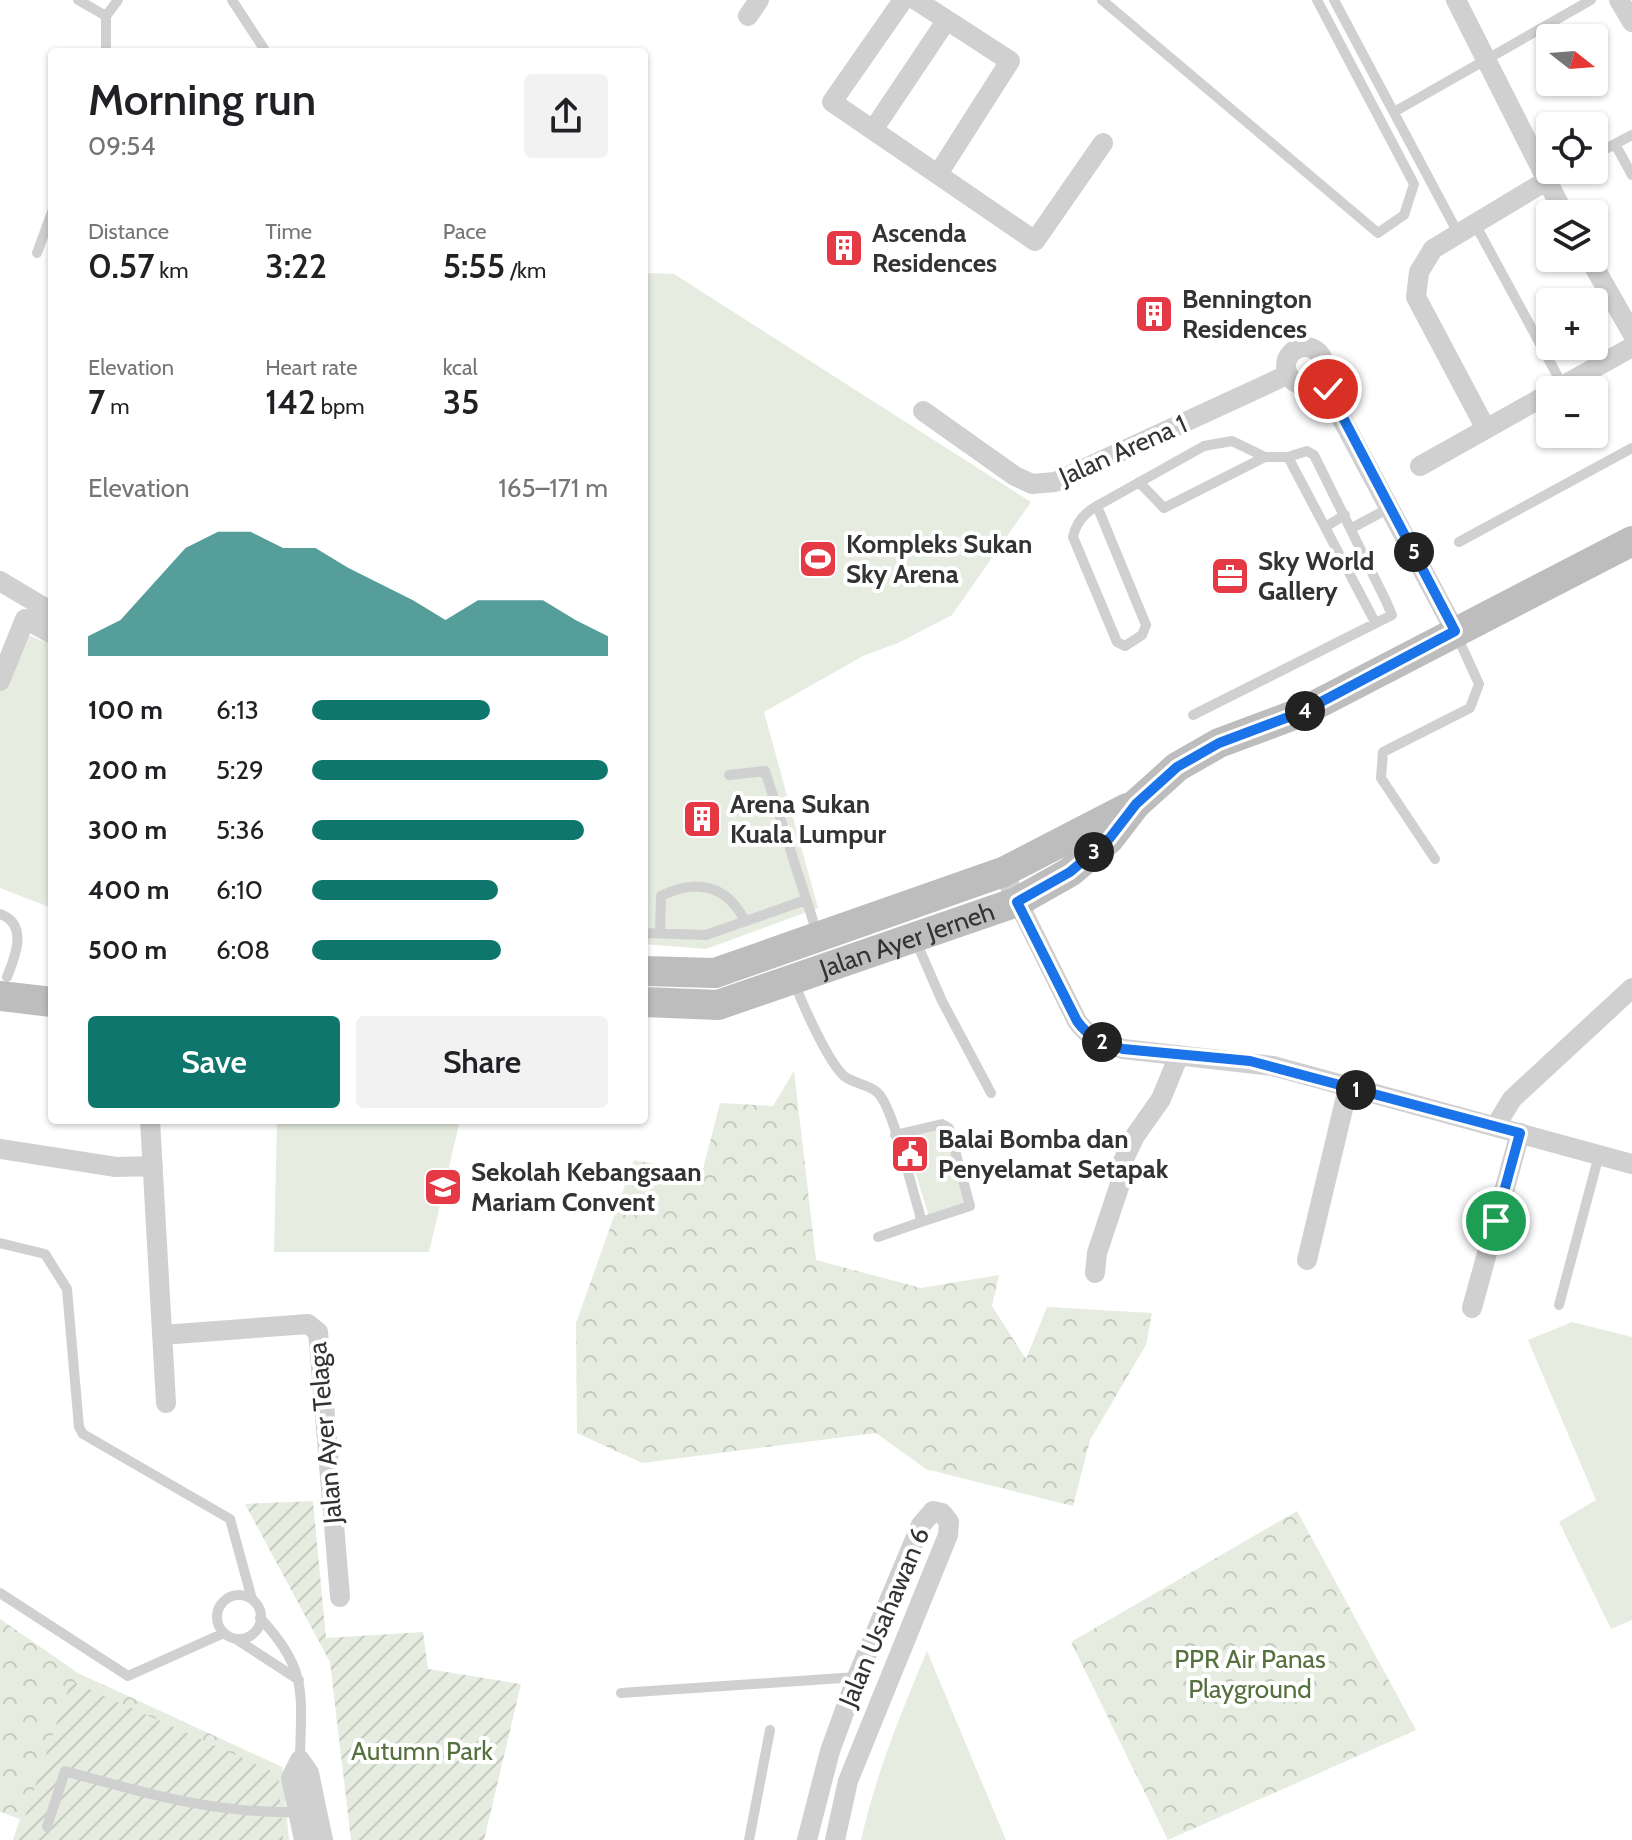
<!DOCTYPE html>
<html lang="en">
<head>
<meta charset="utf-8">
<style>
  :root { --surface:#fff; --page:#f2f2f2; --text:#202124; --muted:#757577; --accent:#0f766e }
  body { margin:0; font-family:Cabin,sans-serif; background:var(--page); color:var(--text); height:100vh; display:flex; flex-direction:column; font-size:30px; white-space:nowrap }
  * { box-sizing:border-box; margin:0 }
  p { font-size:26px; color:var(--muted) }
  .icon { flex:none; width:44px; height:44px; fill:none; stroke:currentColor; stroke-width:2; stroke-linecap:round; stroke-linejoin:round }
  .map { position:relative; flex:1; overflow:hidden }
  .sheet { position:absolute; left:48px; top:48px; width:600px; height:1076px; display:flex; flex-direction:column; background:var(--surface); border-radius:8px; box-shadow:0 2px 6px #0004 }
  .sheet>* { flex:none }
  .needle { width:52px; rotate:107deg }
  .fabs { position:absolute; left:1536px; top:24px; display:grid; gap:16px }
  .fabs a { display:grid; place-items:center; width:72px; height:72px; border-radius:8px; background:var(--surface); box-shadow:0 2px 6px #0004; font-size:40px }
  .pin { position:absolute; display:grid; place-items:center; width:68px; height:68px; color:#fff; margin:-34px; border:4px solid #fff; border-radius:50%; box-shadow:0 2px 8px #0007 }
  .km { position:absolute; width:40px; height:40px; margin:-20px; border-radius:50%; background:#222; color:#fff; font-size:22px; line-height:40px; text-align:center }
  .round { display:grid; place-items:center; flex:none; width:84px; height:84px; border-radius:8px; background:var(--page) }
  .headline { display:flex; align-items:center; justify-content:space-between; height:136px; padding:0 40px }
  h1 { font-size:44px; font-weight:600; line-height:60px }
  .stats { display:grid; grid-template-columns:repeat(3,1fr); gap:12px; height:136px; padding:8px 40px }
  .stats div { display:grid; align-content:center }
  .stats b { font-size:34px; font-weight:600 }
  .stats small { font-size:22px; font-weight:400 }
  .stats p { font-size:22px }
  .chart { height:224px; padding:16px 40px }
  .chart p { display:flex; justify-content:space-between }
  .chart svg { width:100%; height:144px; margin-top:8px; fill:var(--accent); opacity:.7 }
  .primary-button { display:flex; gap:16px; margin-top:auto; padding:16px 40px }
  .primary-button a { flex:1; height:92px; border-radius:8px; background:var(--accent); color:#fff; font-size:32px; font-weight:600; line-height:92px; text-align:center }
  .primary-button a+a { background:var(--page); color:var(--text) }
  ul { padding:0 40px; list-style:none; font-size:26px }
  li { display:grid; grid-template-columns:128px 96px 1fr; align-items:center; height:60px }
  li i { height:20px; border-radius:10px; background:var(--accent) }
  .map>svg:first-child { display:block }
  .forest { fill:url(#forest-crowns) }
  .garden { fill:url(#garden-furrows) }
  .pitch { fill:#e6ecdf }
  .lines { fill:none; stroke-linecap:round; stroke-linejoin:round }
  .service { stroke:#d0d0d0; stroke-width:10 }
  .minor { stroke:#d0d0d0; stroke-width:20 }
  .secondary { stroke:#bdbdbd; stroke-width:30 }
  .route-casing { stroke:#fff; stroke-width:16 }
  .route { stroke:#1a73e8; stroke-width:10 }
  .labels { text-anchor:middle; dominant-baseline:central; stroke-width:8; stroke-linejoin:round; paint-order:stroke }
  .poi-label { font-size:26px; font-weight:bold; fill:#333; stroke:#fff; text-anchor:start }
  .street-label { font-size:26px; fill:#333; stroke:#fff }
  .park-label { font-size:26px; fill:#56703f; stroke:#fff }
</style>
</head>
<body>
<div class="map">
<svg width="1632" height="1840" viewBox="0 0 1632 1840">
  <defs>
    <pattern id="forest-crowns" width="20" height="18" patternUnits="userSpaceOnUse" patternTransform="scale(2)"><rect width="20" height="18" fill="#e6ecdf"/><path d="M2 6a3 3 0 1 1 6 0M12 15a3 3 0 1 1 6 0" fill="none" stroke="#c6cbc0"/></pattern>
    <pattern id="garden-furrows" width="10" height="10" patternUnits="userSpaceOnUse" patternTransform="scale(2)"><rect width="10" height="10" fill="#e6ecdf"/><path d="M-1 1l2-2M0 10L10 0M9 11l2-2" fill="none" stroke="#c6cbc0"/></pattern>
  </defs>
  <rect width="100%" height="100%" fill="#fff"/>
  <path class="forest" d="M 794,1071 L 816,1260 L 921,1288 L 999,1275 L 992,1306 L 1026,1359 L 1047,1307 L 1152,1313 L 1146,1345 L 1090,1440 L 1073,1506 L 926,1469 L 876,1433 L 642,1463 L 577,1433 L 576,1323 L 634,1160 L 702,1173 L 720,1103 L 773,1106 Z
    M 1297,1511 L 1416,1730 L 1168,1840 L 1071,1642 Z
    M 0,1619 L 78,1673 L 282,1767 L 289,1840 L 13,1840 L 20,1819 L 0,1812 Z"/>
  <path class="garden" d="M 313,1501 L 326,1638 L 423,1632 L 428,1669 L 521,1684 L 484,1840 L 351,1840 L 330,1662 L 245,1504 Z
    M 71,1681 L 278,1774 L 283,1840 L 17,1840 Z"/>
  <path class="pitch" d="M 644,273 L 674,274 L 1031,502 L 952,615 L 898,643 L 863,656 L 764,712 L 818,908 L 706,949 L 644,944 Z
    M 26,634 L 52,645 L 52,908 L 0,888 L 0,691 Z
    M 277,1120 L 460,1120 L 429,1252 L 274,1252 Z
    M 943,1126 L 967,1205 L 929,1217 L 905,1138 Z
    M 1572,1322 L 1632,1337 L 1632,1620 L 1611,1629 L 1559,1522 L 1596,1500 L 1528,1340 Z
    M 927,1651 L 1006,1840 L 861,1840 C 876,1774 901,1713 927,1651 Z"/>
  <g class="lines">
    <path class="service" d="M 78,0 L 106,16
      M 232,0 L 266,52
      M 1102,0 L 1378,233 L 1404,215 L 1414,184 L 1317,0
      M 1334,0 L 1459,235
      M 106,52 L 106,16 L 118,0
      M 1394,112 L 1591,0
      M 1615,144 L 1632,175
      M 1594,155 L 1632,135
      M 1547,180 L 1566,170
      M 1475,224 L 1563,386
      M 37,253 L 52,212
      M 1288,457 L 1375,622
      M 1139,482 L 1164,508 L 1265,457
      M 1097,506 L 1146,625 L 1142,635 L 1125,646 L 1117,642 L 1073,537 C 1076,522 1084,513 1097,506 L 1204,446 L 1232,441 L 1265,457 L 1288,457 L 1307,451 L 1314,455 L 1386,601 L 1392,615 L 1193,715
      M 1325,527 L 1345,515
      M 1352,528 L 1391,507
      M 1459,542 L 1632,448
      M 729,775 L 765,771 L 817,933
      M 1435,859 L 1381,778 L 1383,752 L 1470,708 L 1479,684 L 1457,636
      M 0,914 C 28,924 16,955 7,977
      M 644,933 L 706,935 L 806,900
      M 660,933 L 661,896 C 696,878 727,885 745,921
      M 915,939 L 942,1001 L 991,1093
      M 794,982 C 802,1003 828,1062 844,1076 C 854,1084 869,1084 878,1093 C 893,1108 911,1186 919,1211 L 921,1222 L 970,1206 L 949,1128 L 942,1124 L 895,1135
      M 878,1237 L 921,1222
      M 0,1243 L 45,1254 L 67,1289 L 79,1427 L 83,1434 L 230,1519 L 252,1599
      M 1559,1305 L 1599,1155
      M 0,1593 L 128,1676 L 224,1633
      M217 1617a22 22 0 1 1 44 0a22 22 0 1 1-44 0Z
      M 260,1618 C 309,1670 301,1694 300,1760
      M 236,1639 L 299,1680
      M 621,1693 L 857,1677
      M 47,1827 L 65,1771 C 144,1793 216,1814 299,1812
      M 749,1840 L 770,1730"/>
    <path class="minor" d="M 903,0 L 832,102 L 1035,241 L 1103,143
      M 916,0 L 1010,61 L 938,174
      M 1456,0 L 1564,214
      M 1619,0 L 1632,22
      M 748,16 L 759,0
      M 873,130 L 946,21
      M 1589,258 L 1632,333
      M1286 366a19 19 0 1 1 38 0a19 19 0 1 1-38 0Z
      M 1320,378 L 1455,631
      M 1555,390 L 1632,347
      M 923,411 L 1015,476 L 1032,484 L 1055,482 L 1287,375
      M 1486,429 L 1416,297 L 1419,272 L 1433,249 L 1546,181
      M 1420,466 L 1550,393
      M 0,581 L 52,612
      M 0,681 L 25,619 L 52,634
      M 1003,872 L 1077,1021 C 1089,1038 1103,1043 1123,1049 L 1273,1066 L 1632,1164
      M 150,1120 L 166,1403
      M 1495,1127 L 1512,1099 L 1632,988
      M 0,1149 L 116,1167 L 153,1166
      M 1307,1260 L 1348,1088
      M 1095,1273 L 1097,1253 L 1119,1187 L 1123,1161 L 1135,1136 L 1161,1099 L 1179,1055
      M 1472,1308 L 1520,1133
      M 162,1335 L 308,1324 L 318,1332 L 340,1597
      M 304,1840 L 291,1778 L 300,1760 L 309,1773 L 323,1840
      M 807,1840 L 830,1751 L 857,1677 L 921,1525 L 933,1511 L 942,1513 L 949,1522 L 948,1535 L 848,1781 L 835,1840"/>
    <g class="secondary">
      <path d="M 644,971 L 715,973 L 1003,872 L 1127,808"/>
      <path d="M 0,996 L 52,1002"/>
      <path id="s1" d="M 644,1002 L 718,1005 L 1017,902 L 1070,872 L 1109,839 L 1136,804 L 1177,767 L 1219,743 L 1302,712 L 1632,541"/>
    </g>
  </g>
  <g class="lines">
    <g class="route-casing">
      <path id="route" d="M 1328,389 L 1455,631 L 1302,712 L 1219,743 L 1177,767 L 1136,804 L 1109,839 L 1070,872 L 1017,902 L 1077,1021 C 1089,1038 1103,1043 1123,1049 L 1250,1061 L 1520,1133 L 1496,1221"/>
    </g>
    <use href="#route" class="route"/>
  </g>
  <defs>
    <g id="building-square" transform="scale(2)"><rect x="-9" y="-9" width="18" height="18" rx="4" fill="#e63946" stroke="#fff"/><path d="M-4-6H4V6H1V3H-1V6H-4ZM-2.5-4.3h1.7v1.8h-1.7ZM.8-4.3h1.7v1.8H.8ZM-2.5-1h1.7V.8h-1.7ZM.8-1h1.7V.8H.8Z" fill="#fff"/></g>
    <g id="stadium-square" transform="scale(2)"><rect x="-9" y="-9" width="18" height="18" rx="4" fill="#e63946" stroke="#fff"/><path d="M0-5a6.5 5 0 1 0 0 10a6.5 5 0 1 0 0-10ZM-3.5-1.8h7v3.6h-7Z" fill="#fff"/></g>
    <g id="office-square" transform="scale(2)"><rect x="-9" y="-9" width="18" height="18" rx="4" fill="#e63946" stroke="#fff"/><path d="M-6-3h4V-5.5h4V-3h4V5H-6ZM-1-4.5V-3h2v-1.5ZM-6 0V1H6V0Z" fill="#fff"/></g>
    <g id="civic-square" transform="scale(2)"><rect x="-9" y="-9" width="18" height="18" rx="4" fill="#e63946" stroke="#fff"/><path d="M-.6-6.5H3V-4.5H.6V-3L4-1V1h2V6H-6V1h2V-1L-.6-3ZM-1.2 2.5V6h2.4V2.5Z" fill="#fff"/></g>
    <g id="school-square" transform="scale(2)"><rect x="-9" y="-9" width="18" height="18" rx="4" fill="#e63946" stroke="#fff"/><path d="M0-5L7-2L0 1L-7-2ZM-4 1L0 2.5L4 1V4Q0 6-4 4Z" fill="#fff"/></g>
  </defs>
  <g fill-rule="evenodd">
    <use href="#building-square" x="844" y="248"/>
    <use href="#building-square" x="1154" y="314"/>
    <use href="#stadium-square" x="818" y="559"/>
    <use href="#office-square" x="1230" y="576"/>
    <use href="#building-square" x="702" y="819"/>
    <use href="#civic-square" x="910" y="1154"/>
    <use href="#school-square" x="443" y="1187"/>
  </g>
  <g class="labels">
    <g class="poi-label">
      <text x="872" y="233">Ascenda<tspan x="872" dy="30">Residences</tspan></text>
      <text x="1182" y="299">Bennington<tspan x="1182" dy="30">Residences</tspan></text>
      <text x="846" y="544">Kompleks Sukan<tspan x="846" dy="30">Sky Arena</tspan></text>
      <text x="1258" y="561">Sky World<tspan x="1258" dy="30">Gallery</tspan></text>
      <text x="730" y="804">Arena Sukan<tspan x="730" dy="30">Kuala Lumpur</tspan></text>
      <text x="938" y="1139">Balai Bomba dan<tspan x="938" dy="30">Penyelamat Setapak</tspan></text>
      <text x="471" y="1172">Sekolah Kebangsaan<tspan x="471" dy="30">Mariam Convent</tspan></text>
    </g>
    <g class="street-label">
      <text transform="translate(1123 450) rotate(-24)">Jalan Arena 1</text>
      <text stroke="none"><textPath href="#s1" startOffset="274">Jalan Ayer Jerneh</textPath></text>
      <text transform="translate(325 1433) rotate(-95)">Jalan Ayer Telaga</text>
      <text transform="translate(884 1617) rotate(-67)">Jalan Usahawan 6</text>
    </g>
    <g class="park-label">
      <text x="1250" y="1659">PPR Air Panas<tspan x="1250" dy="30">Playground</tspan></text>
      <text x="422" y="1751">Autumn Park</text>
    </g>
  </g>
</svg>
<div class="fabs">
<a><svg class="needle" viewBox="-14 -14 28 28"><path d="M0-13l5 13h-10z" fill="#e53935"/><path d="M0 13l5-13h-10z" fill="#757577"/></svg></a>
<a><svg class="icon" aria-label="locate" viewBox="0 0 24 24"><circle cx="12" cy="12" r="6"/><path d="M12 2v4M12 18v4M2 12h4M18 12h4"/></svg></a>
<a><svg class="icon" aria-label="layers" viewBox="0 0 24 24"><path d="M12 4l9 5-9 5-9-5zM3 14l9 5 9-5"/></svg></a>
<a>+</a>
<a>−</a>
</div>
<div class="pin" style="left:1496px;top:1221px;background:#1e9e55"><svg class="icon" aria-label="arrive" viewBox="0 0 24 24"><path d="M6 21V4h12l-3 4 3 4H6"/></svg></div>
<div class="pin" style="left:1328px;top:389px;background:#d93025"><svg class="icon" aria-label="check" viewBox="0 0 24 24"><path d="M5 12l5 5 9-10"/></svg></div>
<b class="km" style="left:1356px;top:1090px">1</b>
<b class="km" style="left:1102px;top:1042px">2</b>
<b class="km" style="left:1094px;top:852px">3</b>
<b class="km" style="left:1305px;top:711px">4</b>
<b class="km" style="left:1414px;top:552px">5</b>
<section class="sheet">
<div class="headline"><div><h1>Morning run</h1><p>09:54</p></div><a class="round"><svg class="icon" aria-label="share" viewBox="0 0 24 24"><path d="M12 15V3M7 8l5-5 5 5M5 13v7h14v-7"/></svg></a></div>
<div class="stats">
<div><p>Distance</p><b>0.57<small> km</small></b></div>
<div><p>Time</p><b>3:22</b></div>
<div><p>Pace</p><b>5:55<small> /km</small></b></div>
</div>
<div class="stats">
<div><p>Elevation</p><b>7<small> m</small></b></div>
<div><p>Heart rate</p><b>142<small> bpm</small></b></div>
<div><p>kcal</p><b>35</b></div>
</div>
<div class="chart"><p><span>Elevation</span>165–171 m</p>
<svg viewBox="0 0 160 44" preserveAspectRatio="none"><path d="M0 44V38L10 33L20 22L30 11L40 6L50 6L60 11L70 11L80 17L90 22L100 27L110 33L120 27L130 27L140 27L150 33L160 38V44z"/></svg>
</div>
<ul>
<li><b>100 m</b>6:13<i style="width:60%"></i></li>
<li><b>200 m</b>5:29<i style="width:100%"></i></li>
<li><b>300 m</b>5:36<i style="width:92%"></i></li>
<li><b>400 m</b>6:10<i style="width:63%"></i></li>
<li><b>500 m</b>6:08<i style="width:64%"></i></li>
</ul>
<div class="primary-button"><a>Save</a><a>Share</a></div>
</section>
</div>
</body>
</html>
